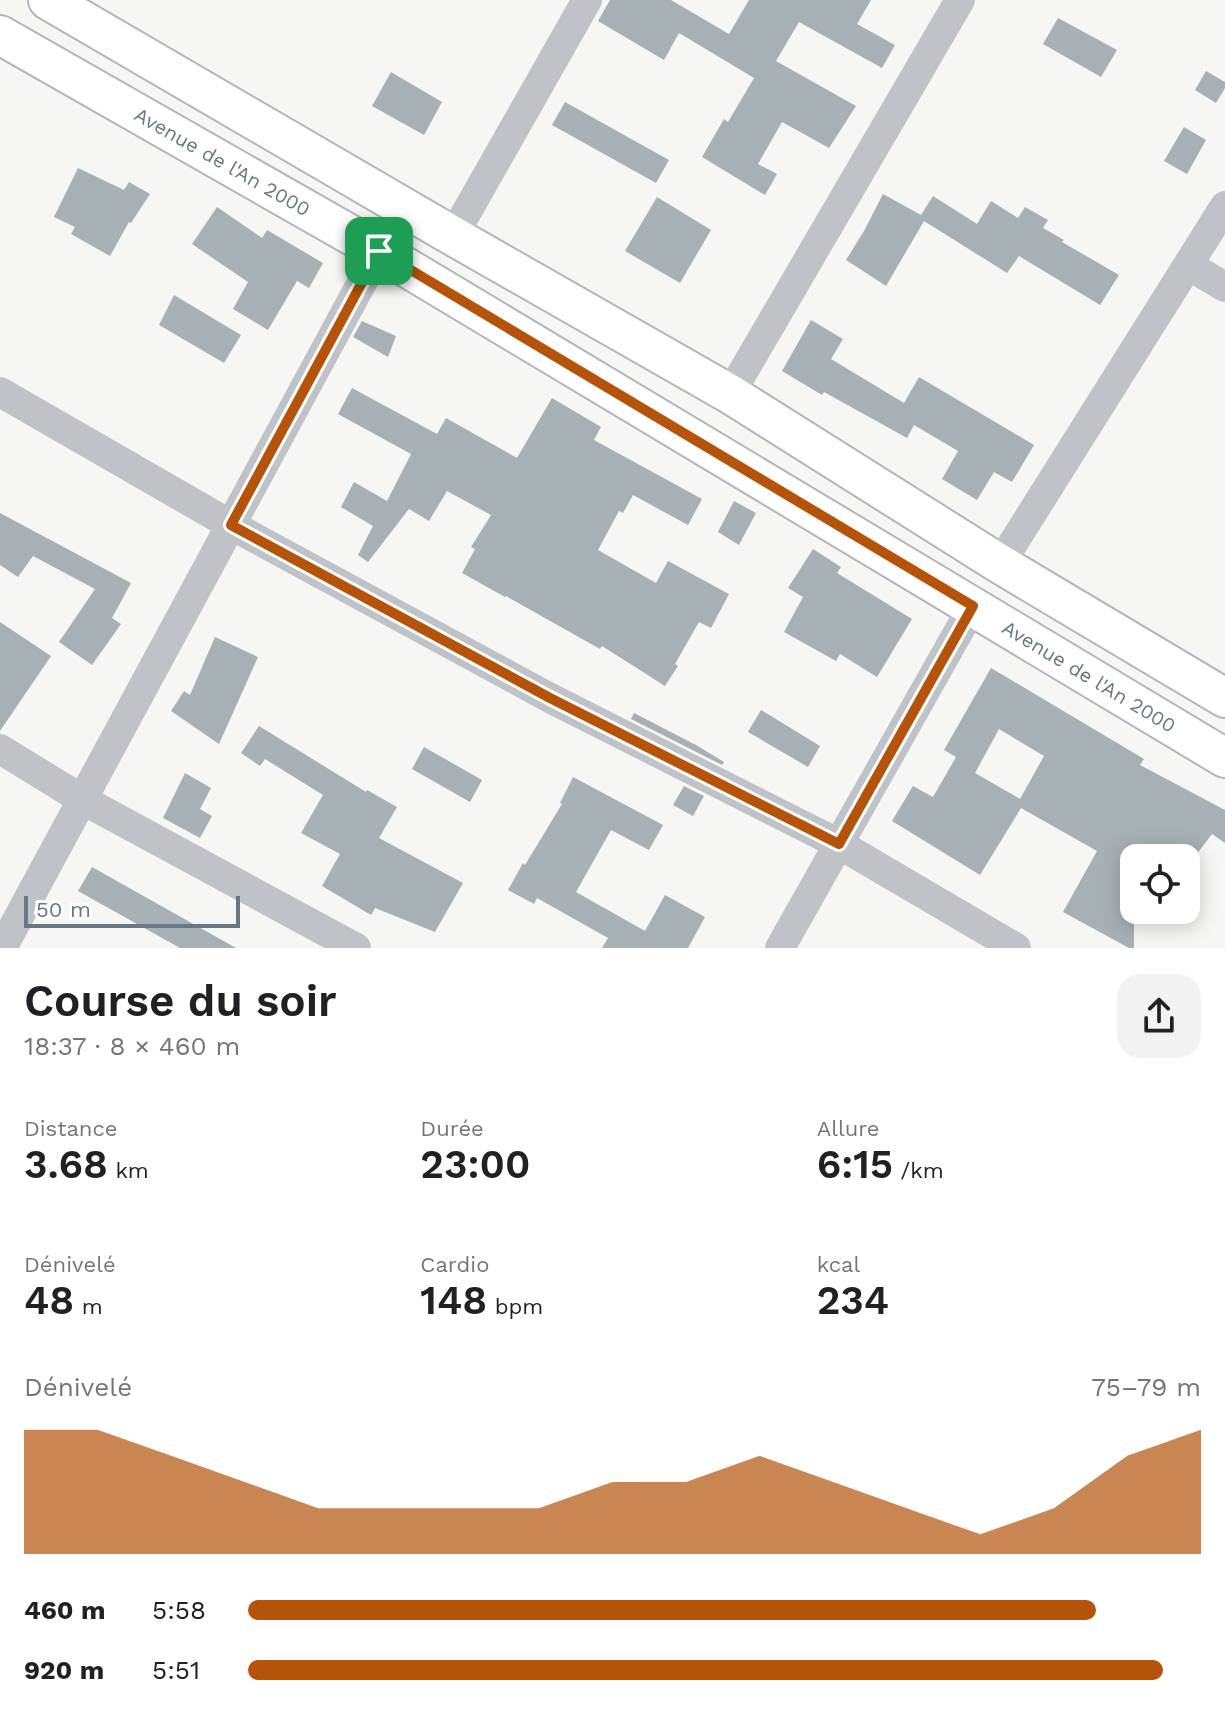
<!DOCTYPE html>
<html lang="fr">
<head>
<meta charset="utf-8">
<style>
  :root { --surface:#fff; --page:#f2f2f2; --text:#202124; --muted:#757577; --accent:#b45309 }
  body { margin:0; font-family:"Work Sans",sans-serif; background:var(--page); color:var(--text); height:100vh; display:flex; flex-direction:column; font-size:30px; white-space:nowrap }
  * { box-sizing:border-box; margin:0 }
  p { font-size:26px; color:var(--muted) }
  .icon { flex:none; width:44px; height:44px; fill:none; stroke:currentColor; stroke-width:2; stroke-linecap:round; stroke-linejoin:round }
  .map { position:relative; height:948px; overflow:hidden }
  .drawer { display:flex; flex-direction:column; background:var(--surface); flex:1 }
  .drawer>* { flex:none }
  .buttons { position:absolute; left:1120px; top:844px; display:grid; gap:16px }
  .buttons a { display:grid; place-items:center; width:80px; height:80px; border-radius:16px; background:var(--surface); box-shadow:0 4px 20px #0003; font-size:40px }
  .scale { position:absolute; left:24px; bottom:20px; width:216px; box-sizing:border-box; padding-left:8px; border:4px solid #657884; border-top:0; font-size:22px; line-height:28px; white-space:nowrap; color:#657884; -webkit-text-stroke:6px #fff; paint-order:stroke }
  .pin { position:absolute; display:grid; place-items:center; width:68px; height:68px; color:#fff; margin:-34px; border-radius:16px; box-shadow:0 4px 12px #0006 }
  .round { display:grid; place-items:center; flex:none; width:84px; height:84px; border-radius:24px; background:var(--page) }
  .headline { display:flex; align-items:center; justify-content:space-between; height:136px; padding:0 24px }
  h1 { font-size:44px; font-weight:600; line-height:60px }
  .stats { display:grid; grid-template-columns:repeat(3,1fr); gap:12px; height:136px; padding:8px 24px }
  .stats div { display:grid; align-content:center }
  .stats b { font-size:40px; font-weight:600 }
  .stats small { font-size:22px; font-weight:400 }
  .stats p { font-size:22px }
  .chart { height:224px; padding:16px 24px }
  .chart p { display:flex; justify-content:space-between }
  .chart svg { width:100%; height:144px; margin-top:8px; fill:var(--accent); opacity:.7 }
  ul { padding:0 24px; list-style:none; font-size:26px }
  li { display:grid; grid-template-columns:128px 96px 1fr; align-items:center; height:60px }
  li i { height:20px; border-radius:10px; background:var(--accent) }
  .map>svg:first-child { display:block }
  .building { fill:#a7b1b5; fill-rule:evenodd }
  .lines { fill:none; stroke-linecap:round; stroke-linejoin:round }
  .major-casing { stroke:#b2b7bb; stroke-width:42 }
  .minor { stroke:#bfc3c7; stroke-width:30 }
  .major { stroke:#fff; stroke-width:38 }
  .route-casing { stroke:#fff; stroke-width:16 }
  .route { stroke:#b45309; stroke-width:10 }
  .labels { text-anchor:middle; dominant-baseline:central; stroke-width:8; stroke-linejoin:round; paint-order:stroke }
  .street-label { font-size:20px; fill:#657884; stroke:#fff }
</style>
</head>
<body>
<div class="map">
<svg width="1225" height="948" viewBox="0 0 1225 948">
  <rect width="100%" height="100%" fill="#f6f6f2"/>
  <path class="building" d="M 610,0 L 671,0 L 729,34 L 749,0 L 871,0 L 857,24 L 895,45 L 882,68 L 799,22 L 776,61 L 856,106 L 829,148 L 782,122 L 758,164 L 777,174 L 765,195 L 702,157 L 724,119 L 728,122 L 754,78 L 679,33 L 664,60 L 598,21 Z
    M 1058,18 L 1117,50 L 1101,77 L 1043,44 Z
    M 1206,71 L 1225,82 L 1225,88 L 1216,103 L 1195,90 Z
    M 391,72 L 442,102 L 424,135 L 372,106 Z
    M 565,102 L 669,160 L 656,183 L 552,125 Z
    M 1184,127 L 1206,140 L 1187,174 L 1164,161 Z
    M 78,168 L 124,190 L 129,182 L 150,194 L 131,223 L 129,222 L 110,256 L 71,234 L 75,227 L 54,217 Z
    M 883,194 L 921,215 L 933,196 L 977,224 L 991,201 L 1018,218 L 1025,207 L 1048,220 L 1043,228 L 1064,240 L 1062,242 L 1119,275 L 1100,305 L 1019,256 L 1007,273 L 924,221 L 886,286 L 846,260 L 864,231 Z
    M 657,197 L 711,230 L 680,283 L 625,251 Z
    M 217,207 L 262,238 L 267,230 L 323,263 L 309,288 L 297,281 L 268,330 L 233,309 L 248,282 L 192,244 Z
    M 174,295 L 241,335 L 224,363 L 159,325 Z
    M 811,320 L 843,339 L 831,359 L 904,403 L 919,377 L 1034,445 L 1012,482 L 994,472 L 977,500 L 942,479 L 958,451 L 914,425 L 907,438 L 824,392 L 822,395 L 782,371 Z
    M 362,321 L 396,336 L 388,357 L 353,337 Z
    M 352,388 L 437,434 L 446,418 L 517,458 L 552,398 L 601,427 L 594,440 L 702,499 L 688,525 L 633,495 L 623,513 L 619,511 L 598,550 L 656,583 L 668,561 L 729,594 L 711,628 L 699,622 L 675,664 L 678,666 L 665,686 L 602,646 L 600,649 L 506,596 L 505,597 L 462,573 L 475,549 L 471,547 L 491,515 L 447,491 L 429,521 L 409,509 L 368,562 L 358,555 L 373,526 L 341,507 L 354,482 L 387,501 L 411,454 L 338,414 Z
    M 734,501 L 756,513 L 739,545 L 718,532 Z
    M 0,513 L 131,583 L 112,618 L 121,624 L 92,665 L 59,642 L 95,589 L 33,556 L 18,577 L 0,565 Z
    M 813,549 L 841,567 L 837,573 L 912,619 L 877,677 L 840,654 L 836,661 L 784,632 L 803,597 L 788,588 Z
    M 0,622 L 51,656 L 0,731 Z
    M 215,637 L 258,657 L 219,744 L 171,711 L 184,691 L 190,695 Z
    M 991,668 L 1144,759 L 1140,765 L 1225,810 L 1225,843 L 1212,834 L 1193,859 L 1176,846 L 1168,858 L 1134,858 L 1134,948 L 1129,948 L 1063,912 L 1097,851 L 1021,808 L 980,875 L 892,821 L 913,786 L 933,797 L 956,757 L 944,750 ZM 999,729 L 1044,756 L 1020,799 L 975,773 Z
    M 761,710 L 820,746 L 808,767 L 748,732 Z
    M 634,713 L 696,745 L 724,762 L 722,765 L 631,719 Z
    M 259,726 L 366,792 L 367,790 L 397,807 L 379,838 L 463,883 L 435,932 L 375,908 L 371,915 L 322,886 L 340,854 L 301,833 L 323,795 L 265,759 L 260,766 L 241,753 Z
    M 424,747 L 482,780 L 470,802 L 412,769 Z
    M 185,773 L 211,788 L 200,809 L 212,816 L 200,838 L 163,818 Z
    M 573,777 L 663,825 L 649,850 L 611,830 L 576,892 L 645,931 L 665,895 L 705,917 L 688,948 L 602,948 L 608,938 L 537,898 L 534,904 L 508,890 L 523,863 L 525,865 L 562,804 L 560,803 Z
    M 684,786 L 704,796 L 693,816 L 673,805 Z
    M 92,867 L 236,948 L 180,948 L 78,891 Z"/>
  <g class="lines">
    <g class="major-casing">
      <g id="major">
        <path d="M 48,0 L 453,236 L 730,394 L 1000,564 L 1225,698"/>
        <path id="s1" d="M 0,35 L 379,251 L 1225,758"/>
      </g>
    </g>
    <path class="minor" d="M 453,236 L 587,0
      M 1188,265 L 1225,287
      M 0,392 L 231,525 L 550,698 L 839,844 L 1016,948
      M 730,394 L 960,0
      M 1000,564 L 1225,206
      M 0,749 L 83,800 L 356,948
      M 2,948 L 379,251
      M 780,948 L 973,606"/>
    <use href="#major" class="major"/>
  </g>
  <g class="lines">
    <g class="route-casing">
      <path id="route" d="M 379,251 L 973,606 L 839,844 L 550,698 L 231,525 Z"/>
    </g>
    <use href="#route" class="route"/>
  </g>
  <g class="labels">
    <g class="street-label">
      <text stroke="none"><textPath href="#s1" startOffset="256">Avenue de l'An 2000</textPath></text>
      <text stroke="none"><textPath href="#s1" startOffset="1264">Avenue de l'An 2000</textPath></text>
    </g>
  </g>
</svg>
<div class="buttons">
<a><svg class="icon" aria-label="locate" viewBox="0 0 24 24"><circle cx="12" cy="12" r="6"/><path d="M12 2v4M12 18v4M2 12h4M18 12h4"/></svg></a>
</div>
<div class="scale">50 m</div>
<div class="pin" style="left:379px;top:251px;background:#1e9e55"><svg class="icon" aria-label="arrive" viewBox="0 0 24 24"><path d="M6 21V4h12l-3 4 3 4H6"/></svg></div>
</div>
<section class="drawer">
<div class="headline"><div><h1>Course du soir</h1><p>18:37 · 8 × 460 m</p></div><a class="round"><svg class="icon" aria-label="share" viewBox="0 0 24 24"><path d="M12 15V3M7 8l5-5 5 5M5 13v7h14v-7"/></svg></a></div>
<div class="stats">
<div><p>Distance</p><b>3.68<small> km</small></b></div>
<div><p>Durée</p><b>23:00</b></div>
<div><p>Allure</p><b>6:15<small> /km</small></b></div>
</div>
<div class="stats">
<div><p>Dénivelé</p><b>48<small> m</small></b></div>
<div><p>Cardio</p><b>148<small> bpm</small></b></div>
<div><p>kcal</p><b>234</b></div>
</div>
<div class="chart"><p><span>Dénivelé</span>75–79 m</p>
<svg viewBox="0 0 160 44" preserveAspectRatio="none"><path d="M0 44V6L10 6L20 14L30 22L40 30L50 30L60 30L70 30L80 22L90 22L100 14L110 22L120 30L130 38L140 30L150 14L160 6V44z"/></svg>
</div>
<ul>
<li><b>460 m</b>5:58<i style="width:89%"></i></li>
<li><b>920 m</b>5:51<i style="width:96%"></i></li>
</ul>
</section>
</body>
</html>
